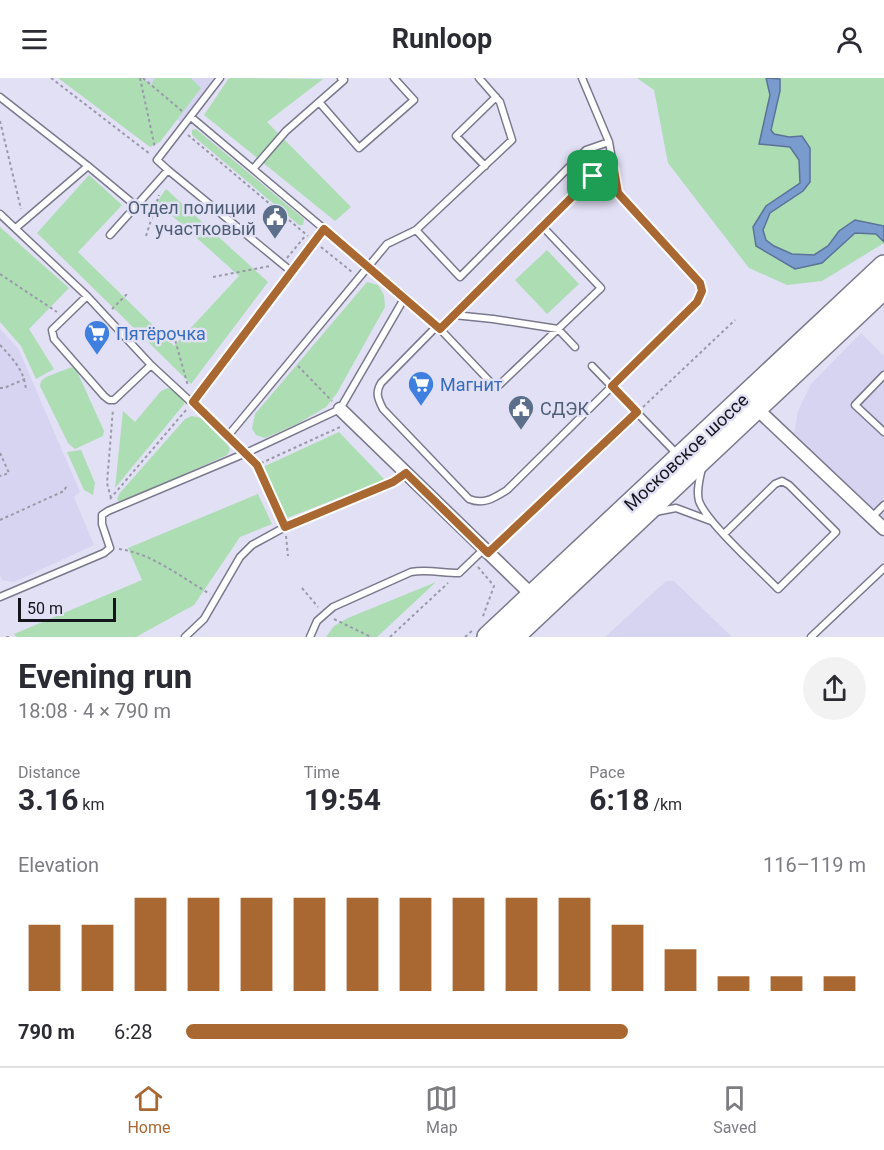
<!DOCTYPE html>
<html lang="en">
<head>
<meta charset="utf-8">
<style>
  :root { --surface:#fff; --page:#f2f2f3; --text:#2b2b33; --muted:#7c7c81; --line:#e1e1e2; --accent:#a96832 }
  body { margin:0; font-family:Roboto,sans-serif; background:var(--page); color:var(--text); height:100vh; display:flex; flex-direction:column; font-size:22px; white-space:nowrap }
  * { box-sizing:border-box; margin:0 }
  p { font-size:20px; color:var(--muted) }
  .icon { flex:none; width:33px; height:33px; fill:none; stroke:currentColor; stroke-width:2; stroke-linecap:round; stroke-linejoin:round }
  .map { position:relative; height:559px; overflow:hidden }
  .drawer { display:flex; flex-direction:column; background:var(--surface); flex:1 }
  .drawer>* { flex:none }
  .scale { position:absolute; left:18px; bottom:15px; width:98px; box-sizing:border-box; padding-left:6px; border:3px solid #15151c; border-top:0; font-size:16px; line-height:21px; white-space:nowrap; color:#15151c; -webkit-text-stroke:4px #e2e0f5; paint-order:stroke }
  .pin { position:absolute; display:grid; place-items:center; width:51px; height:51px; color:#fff; margin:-26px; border-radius:12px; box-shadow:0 3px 9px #0006 }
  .round { display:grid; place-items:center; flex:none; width:63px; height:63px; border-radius:32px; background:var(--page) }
  .head { display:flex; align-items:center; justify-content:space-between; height:102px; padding:0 18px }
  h1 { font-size:33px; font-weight:700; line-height:45px }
  .figures { display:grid; grid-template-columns:repeat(3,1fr); gap:9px; height:102px; padding:6px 18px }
  .figures div { display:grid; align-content:center }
  .figures b { font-size:30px; font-weight:700 }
  .figures small { font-size:16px; font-weight:400 }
  .figures p { font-size:16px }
  .chart { height:168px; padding:12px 18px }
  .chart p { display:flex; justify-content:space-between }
  .chart svg { width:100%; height:108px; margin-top:6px; stroke:var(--accent); stroke-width:6 }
  ul { padding:0 18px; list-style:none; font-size:20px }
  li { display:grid; grid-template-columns:96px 72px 1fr; align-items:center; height:45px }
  li i { height:15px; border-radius:8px; background:var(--accent) }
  header { display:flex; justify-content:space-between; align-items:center; height:78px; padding:0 18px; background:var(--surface); font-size:27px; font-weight:700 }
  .dock { display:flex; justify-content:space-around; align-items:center; height:84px; border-top:2px solid var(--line); background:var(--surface); font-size:16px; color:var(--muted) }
  .dock a { display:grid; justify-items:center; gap:3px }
  .dock .on { color:var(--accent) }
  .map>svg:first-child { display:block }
  .built { fill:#d6d4f0 }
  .green { fill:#acddb3 }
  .water { fill:#799bcd; stroke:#5b7398; stroke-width:1.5 }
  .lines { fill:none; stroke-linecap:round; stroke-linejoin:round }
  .service-casing { stroke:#7a788c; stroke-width:9 }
  .minor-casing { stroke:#7a788c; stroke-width:15 }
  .trunk-casing { stroke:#7a788c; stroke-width:24 }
  .path { stroke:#9a99a9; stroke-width:2; stroke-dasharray:3 3; stroke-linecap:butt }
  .service { stroke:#fff; stroke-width:6 }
  .minor { stroke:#fff; stroke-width:12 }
  .trunk { stroke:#fff; stroke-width:21 }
  .route-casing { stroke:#fff; stroke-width:12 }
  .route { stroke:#a96832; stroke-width:8 }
  .labels { text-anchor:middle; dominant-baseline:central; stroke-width:5; stroke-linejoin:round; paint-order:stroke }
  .service-label { font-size:18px; fill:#4e5e75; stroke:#e2e0f5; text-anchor:end }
  .shop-label { font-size:18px; fill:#366cbe; stroke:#e2e0f5; text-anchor:start }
  .street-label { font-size:18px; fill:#15151c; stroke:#e2e0f5 }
</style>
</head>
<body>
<header><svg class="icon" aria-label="menu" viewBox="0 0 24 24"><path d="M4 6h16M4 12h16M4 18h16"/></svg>Runloop<svg class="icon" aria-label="person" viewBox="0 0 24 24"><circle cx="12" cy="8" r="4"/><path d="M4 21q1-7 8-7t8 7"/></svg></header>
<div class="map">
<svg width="884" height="559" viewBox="0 0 884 559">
  <rect width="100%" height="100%" fill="#e2e0f5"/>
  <path class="built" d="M 127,0 L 219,0 L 180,44 Z
    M 0,251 L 18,270 L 80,414 L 74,419 L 94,467 L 14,504 L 2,502 L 0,497 Z
    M 861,255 L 884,278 L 884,441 L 794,355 L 798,333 L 811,306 Z
    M 666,503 L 674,503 L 732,559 L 605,559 Z"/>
  <path class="green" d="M 58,0 L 143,0 L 151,7 L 155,0 L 191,0 L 201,10 L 160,64 L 150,69 Z
    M 229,0 L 323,1 L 267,44 L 351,129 L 335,143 L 204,37 Z
    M 637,0 L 766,0 L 770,17 L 759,65 L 790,69 L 799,82 L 800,105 L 766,128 L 753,149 L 756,168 L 778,182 L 822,185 L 855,155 L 876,156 L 884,165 L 822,203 L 787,207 L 749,190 L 668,85 L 654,12 Z
    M 780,0 L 884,0 L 884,148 L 881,147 L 839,153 L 828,168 L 814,177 L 792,176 L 774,168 L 766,162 L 763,152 L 770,135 L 803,113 L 810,104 L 789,59 L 774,56 L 771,51 L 780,13 Z
    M 196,51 L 304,141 L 303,147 L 299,147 L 192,57 L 192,52 Z
    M 89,97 L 122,127 L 78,174 L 174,268 L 239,198 L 157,124 L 166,111 L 268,204 L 191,306 L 37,155 Z
    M 0,149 L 69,210 L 29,251 L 54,291 L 36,301 L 21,268 L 0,244 Z
    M 547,172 L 579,206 L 547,236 L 515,202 Z
    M 367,204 L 378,207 L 384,217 L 385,229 L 337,315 L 326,329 L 297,346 L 265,360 L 256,357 L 252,351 L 255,336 Z
    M 72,289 L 76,291 L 104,353 L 103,358 L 75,371 L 68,365 L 40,308 L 41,303 L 46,299 Z
    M 168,310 L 177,315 L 185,325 L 115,410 L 123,333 L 135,344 L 161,313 Z
    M 192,338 L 201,340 L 228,367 L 230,372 L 227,377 L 120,425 L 117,421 L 119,416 L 185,341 Z
    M 339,354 L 385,402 L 287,440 L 263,389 Z
    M 81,372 L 95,405 L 93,417 L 84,412 L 67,374 Z
    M 258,416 L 272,446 L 240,459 L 194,527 L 136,559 L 16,559 L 14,556 L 142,502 L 128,470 Z
    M 436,504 L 377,559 L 326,559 L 334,548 L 348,540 Z"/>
  <path class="water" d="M 766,0 L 780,1 L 780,13 L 771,52 L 774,56 L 789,59 L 802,58 L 810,70 L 810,104 L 803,113 L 770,135 L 763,152 L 766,162 L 774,168 L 792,176 L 814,177 L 828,168 L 839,153 L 855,142 L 884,148 L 884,164 L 876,156 L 855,155 L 822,185 L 795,191 L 756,168 L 753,149 L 766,128 L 800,105 L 799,82 L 790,69 L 759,66 L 770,17 Z"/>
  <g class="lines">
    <g class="service-casing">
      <path id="service" d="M 0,19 L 88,88 L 136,128 L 168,92 L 157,82 L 220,0
        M 319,24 L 359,70 L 414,22 L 394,0
        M 191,39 L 405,219 L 440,251 L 496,310 L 601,210 L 542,148
        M 485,88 L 456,58 L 496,19
        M 253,91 L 286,53 L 344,2 L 341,0
        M 168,92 L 292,194
        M 0,136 L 87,218 L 151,287 L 246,375
        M 17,149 L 88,88
        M 416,152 L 512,62 L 500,24 L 479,0
        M 110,157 L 136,128
        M 87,218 L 52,252 L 54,261 L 104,318 L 109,322 L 114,322 L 151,287
        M 454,237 L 493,241 L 558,251 L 575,269
        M 437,248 L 381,305 C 375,315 378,321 383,331 L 469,421 C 484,427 494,420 507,412 L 697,224 L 702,213 L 700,205 L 618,115 L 609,64 L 582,0
        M 440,251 L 593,98 L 613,92
        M 592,288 L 677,376
        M 884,297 L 855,327 L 884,354
        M 193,324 L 324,151
        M 227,359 L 387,166 L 416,152 L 460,199 L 586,72 L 609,64
        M 702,390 C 700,400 696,412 699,423 C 707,445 760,492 778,511 L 836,454 L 789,407 L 782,403 L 775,406 L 724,456
        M 655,434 L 676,430 L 711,443
        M 872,439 L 884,427
        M 0,519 L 104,475 L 110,470 L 102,446 L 102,437 L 108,433 L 246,375 L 340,331 L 405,219
        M 185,559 L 204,541 L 240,479 L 252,467 L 285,449 L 393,404 L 406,395
        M 310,559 L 317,543 L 333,529 L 411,494 C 427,491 442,495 459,495 L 484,471
        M 811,559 L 884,490"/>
    </g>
    <g class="minor-casing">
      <path id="minor" d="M 756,330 L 884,451
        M 340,331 L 535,520"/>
    </g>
    <g class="trunk-casing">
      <path id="trunk" d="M 488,559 L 884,188
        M 513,559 L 884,210"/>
    </g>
    <path class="path" d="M 51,0 L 150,76
      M 140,0 L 155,70
      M 143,0 L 182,33
      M 0,43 L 21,131
      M 188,57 L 308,158
      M 146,158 L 159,117
      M 321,169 L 352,194
      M 287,180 L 306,157
      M 0,196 L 57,234
      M 213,199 L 270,188
      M 112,231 L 127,216
      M 172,251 L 188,308
      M 0,267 C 13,281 25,293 26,313
      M 298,288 L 332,323
      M 0,310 L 4,310 L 25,301
      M 643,329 L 735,242
      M 0,375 L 9,395 L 0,398
      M 252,381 L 257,387 L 340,349
      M 257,387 L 282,441
      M 111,420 L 107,405 L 113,331
      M 110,421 L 186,332
      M 0,442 L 64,413 L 67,407
      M 286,458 L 288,478
      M 497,467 L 630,341
      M 119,471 C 151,475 181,499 210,516
      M 478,489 L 494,508 L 482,541
      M 302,510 L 318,529
      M 334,541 L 371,559
      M 6,559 L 11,559
      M 390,559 L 448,505
      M 465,559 L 473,552"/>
    <use href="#service" class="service"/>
    <use href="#minor" class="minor"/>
    <use href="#trunk" class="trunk"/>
  </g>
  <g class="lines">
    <g class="route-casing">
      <path id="route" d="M 614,92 L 618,115 L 700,205 L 702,213 L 697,224 L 612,308 L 637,334 L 488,475 L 406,395 L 393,404 L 285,449 L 257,387 L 193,324 L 324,151 L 440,251 L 593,98 Z"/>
    </g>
    <use href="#route" class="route"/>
  </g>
  <defs>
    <g id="civic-pin" transform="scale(1.35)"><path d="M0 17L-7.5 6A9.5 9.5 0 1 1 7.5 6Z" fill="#5c6f8a" stroke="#e2e0f5"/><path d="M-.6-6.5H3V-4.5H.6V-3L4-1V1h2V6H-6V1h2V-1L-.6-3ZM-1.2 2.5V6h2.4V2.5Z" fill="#fff"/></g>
    <g id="supermarket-pin" transform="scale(1.35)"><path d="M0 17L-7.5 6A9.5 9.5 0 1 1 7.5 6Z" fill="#3f7fe0" stroke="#e2e0f5"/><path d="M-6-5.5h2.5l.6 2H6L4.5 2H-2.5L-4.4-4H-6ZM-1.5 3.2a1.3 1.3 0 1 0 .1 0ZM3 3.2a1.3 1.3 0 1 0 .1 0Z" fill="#fff"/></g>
  </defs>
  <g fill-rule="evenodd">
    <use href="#civic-pin" x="275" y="139"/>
    <use href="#supermarket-pin" x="97" y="255"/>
    <use href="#supermarket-pin" x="421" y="306"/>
    <use href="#civic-pin" x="521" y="330"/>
  </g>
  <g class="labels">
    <g class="service-label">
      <text x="256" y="129">Отдел полиции<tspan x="256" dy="21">участковый</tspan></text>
      <text x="540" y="330" text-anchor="start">СДЭК</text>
    </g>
    <g class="shop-label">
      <text x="116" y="255">Пятёрочка</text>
      <text x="440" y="306">Магнит</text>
    </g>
    <g class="street-label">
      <text transform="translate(686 374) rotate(-43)">Московское шоссе</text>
    </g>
  </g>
</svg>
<div class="scale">50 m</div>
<div class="pin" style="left:593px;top:98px;background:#1e9e55"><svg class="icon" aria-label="arrive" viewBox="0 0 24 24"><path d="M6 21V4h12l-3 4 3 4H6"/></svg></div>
</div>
<section class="drawer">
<div class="head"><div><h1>Evening run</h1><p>18:08 · 4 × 790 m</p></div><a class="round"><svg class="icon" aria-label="share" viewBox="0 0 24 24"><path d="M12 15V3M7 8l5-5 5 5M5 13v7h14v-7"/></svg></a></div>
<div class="figures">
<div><p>Distance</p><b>3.16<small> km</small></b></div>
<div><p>Time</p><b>19:54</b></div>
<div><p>Pace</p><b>6:18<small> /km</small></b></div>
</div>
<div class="chart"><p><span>Elevation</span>116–119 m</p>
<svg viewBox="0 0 160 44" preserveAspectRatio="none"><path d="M5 44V17M15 44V17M25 44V6M35 44V6M45 44V6M55 44V6M65 44V6M75 44V6M85 44V6M95 44V6M105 44V6M115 44V17M125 44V27M135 44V38M145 44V38M155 44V38"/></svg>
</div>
<ul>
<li><b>790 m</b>6:28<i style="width:65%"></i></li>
</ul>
</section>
<nav class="dock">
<a class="on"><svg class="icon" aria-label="home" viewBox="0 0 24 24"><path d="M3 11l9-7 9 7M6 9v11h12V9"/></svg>Home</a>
<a><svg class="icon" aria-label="map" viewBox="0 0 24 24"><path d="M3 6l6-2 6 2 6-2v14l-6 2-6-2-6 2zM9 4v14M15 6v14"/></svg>Map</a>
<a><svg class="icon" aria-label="saved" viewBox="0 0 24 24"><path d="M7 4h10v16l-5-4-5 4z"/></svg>Saved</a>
</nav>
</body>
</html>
